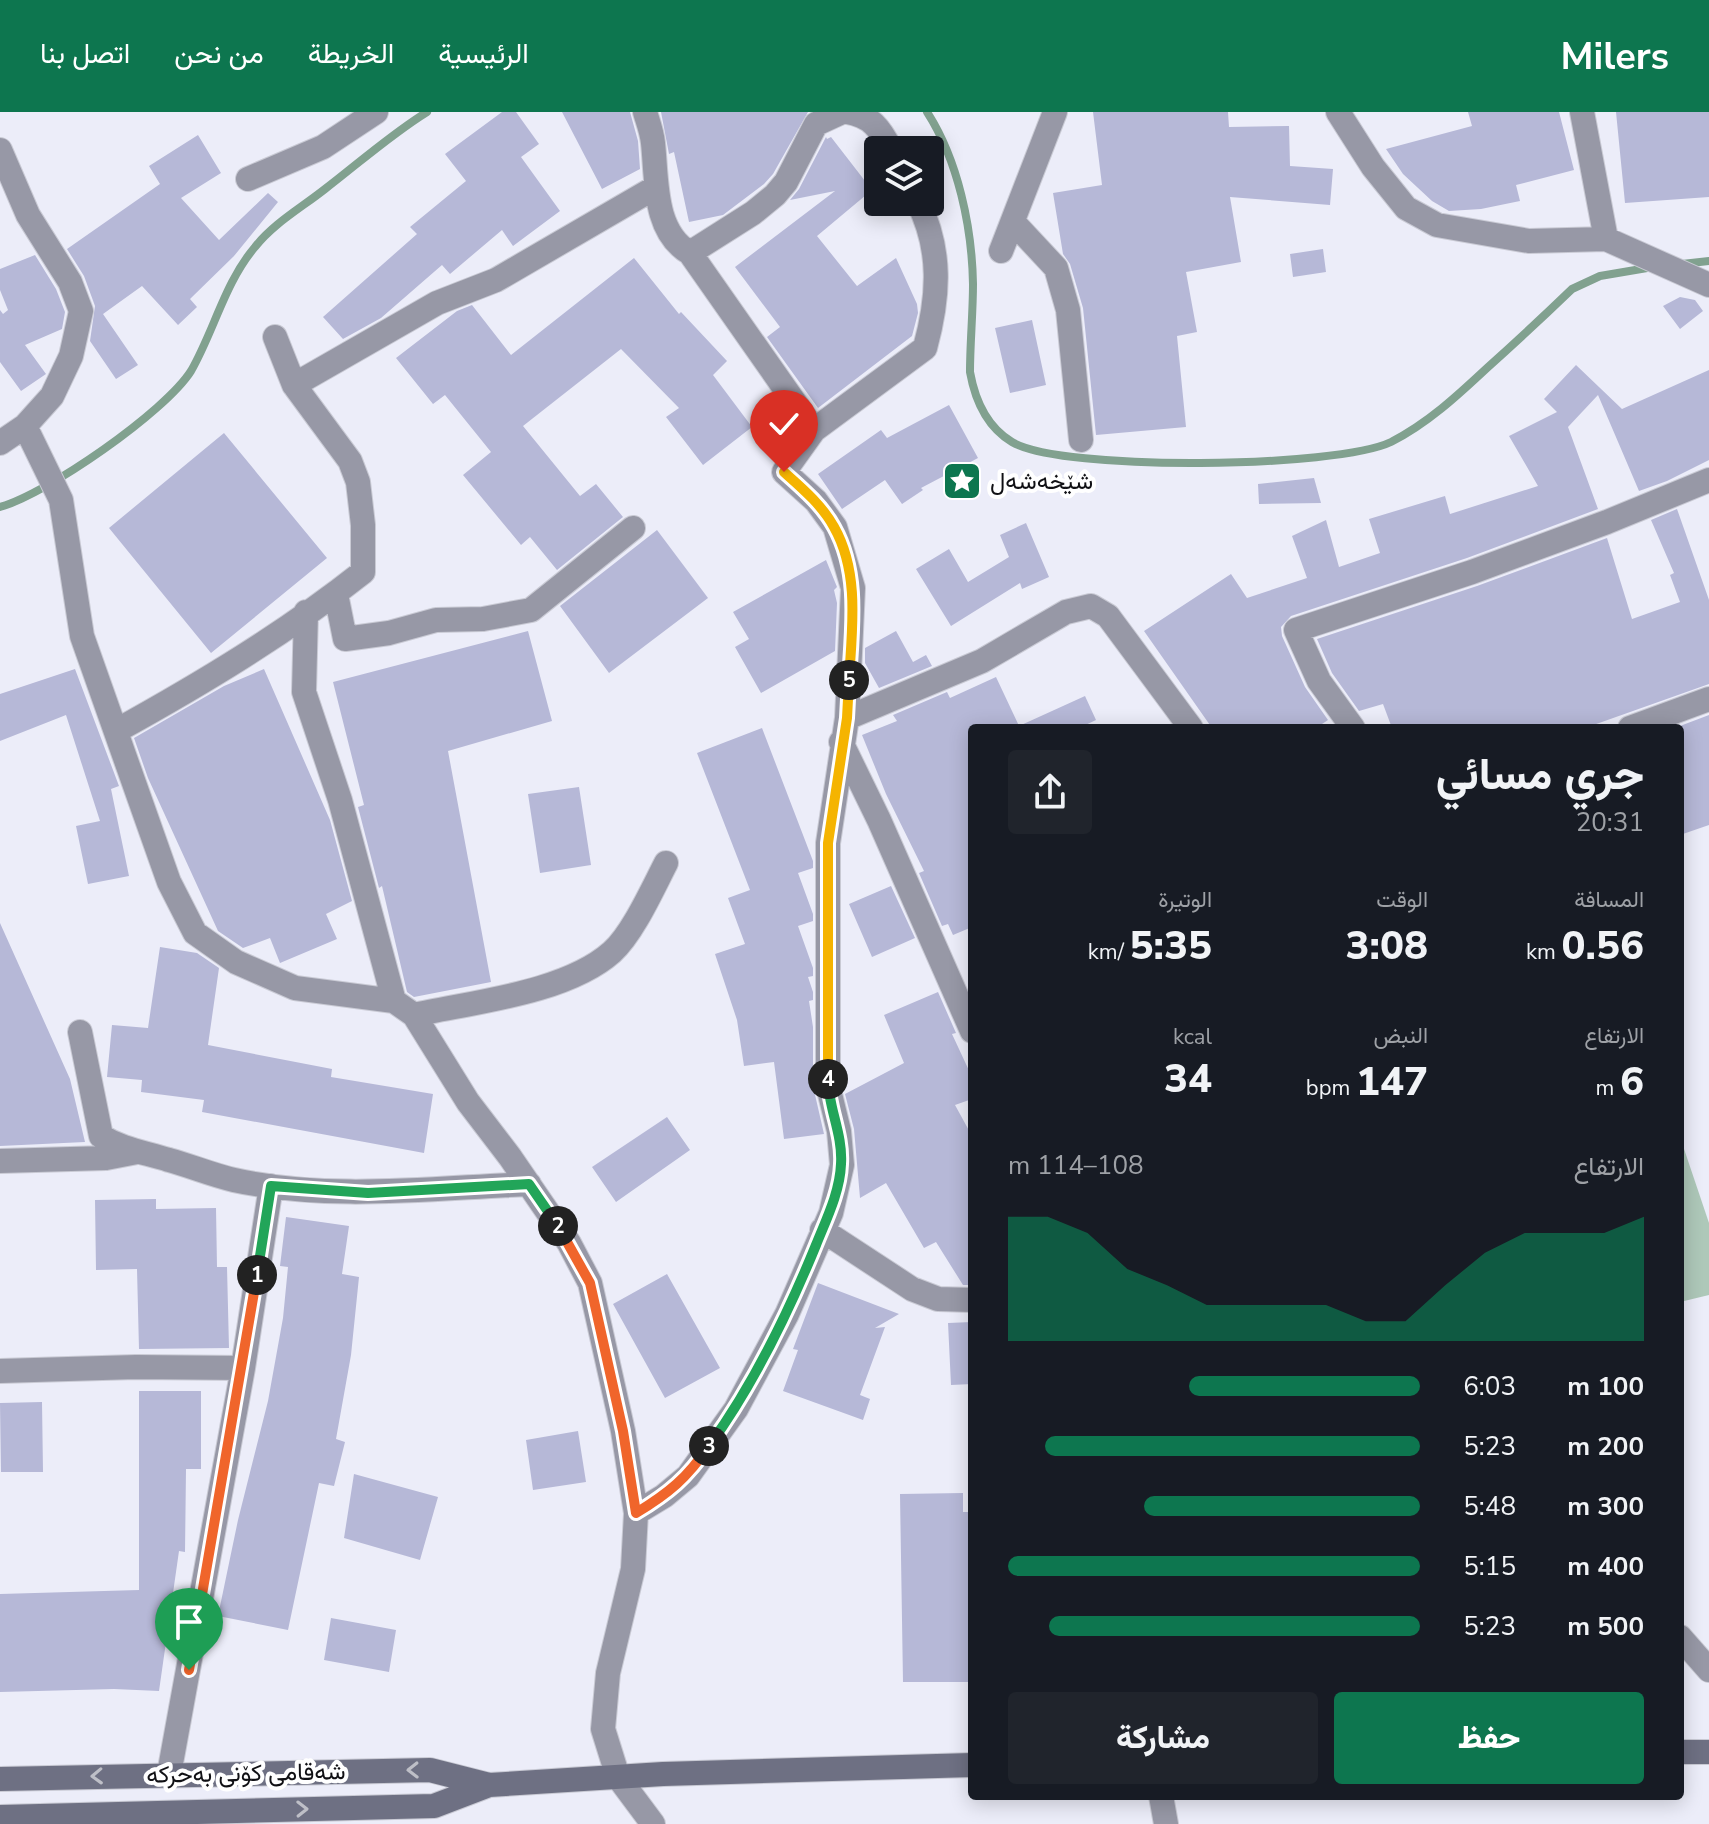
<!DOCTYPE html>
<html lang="ar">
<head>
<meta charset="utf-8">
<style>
  :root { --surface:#171b24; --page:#20242c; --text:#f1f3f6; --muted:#9ea1a6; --accent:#0d764f }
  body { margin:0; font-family:"Nunito Sans",Vazirmatn,sans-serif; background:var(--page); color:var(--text); direction:rtl; height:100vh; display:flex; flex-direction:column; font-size:30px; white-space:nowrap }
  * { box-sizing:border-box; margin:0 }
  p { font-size:26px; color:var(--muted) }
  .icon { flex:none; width:44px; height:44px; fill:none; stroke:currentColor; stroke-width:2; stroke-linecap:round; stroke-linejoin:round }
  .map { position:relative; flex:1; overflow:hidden; direction:ltr }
  .panel { position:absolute; left:968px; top:612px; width:716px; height:1076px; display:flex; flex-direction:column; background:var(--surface); border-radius:8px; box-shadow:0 4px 20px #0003; direction:rtl }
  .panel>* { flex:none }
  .fabs { position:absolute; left:864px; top:24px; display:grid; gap:16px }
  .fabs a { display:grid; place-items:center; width:80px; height:80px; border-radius:8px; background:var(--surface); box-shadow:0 4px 20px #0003; font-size:40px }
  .pin { position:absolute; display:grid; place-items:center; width:68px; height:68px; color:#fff; margin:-82px -34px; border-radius:50% 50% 50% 0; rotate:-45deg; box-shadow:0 0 8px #0007 }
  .pin .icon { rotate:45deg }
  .km { position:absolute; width:40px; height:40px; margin:-20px; border-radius:50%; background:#222; color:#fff; font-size:22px; line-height:40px; text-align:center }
  .round { display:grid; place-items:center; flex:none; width:84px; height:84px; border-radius:8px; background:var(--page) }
  .head { display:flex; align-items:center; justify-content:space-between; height:136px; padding:0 40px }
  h1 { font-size:44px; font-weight:800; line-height:60px }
  .figures { display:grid; grid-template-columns:repeat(3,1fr); gap:12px; height:136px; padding:8px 40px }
  .figures div { display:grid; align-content:center }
  .figures b { font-size:40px; font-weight:800 }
  .figures small { font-size:22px; font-weight:400 }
  .figures p { font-size:22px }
  .chart { height:224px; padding:16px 40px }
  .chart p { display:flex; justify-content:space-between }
  .chart svg { width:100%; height:144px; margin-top:8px; fill:var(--accent); opacity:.7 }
  .primary-button { display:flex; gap:16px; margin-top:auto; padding:16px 40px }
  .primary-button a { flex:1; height:92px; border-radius:8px; background:var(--accent); color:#fff; font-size:32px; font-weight:800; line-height:92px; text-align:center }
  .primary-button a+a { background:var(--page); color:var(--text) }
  ul { padding:0 40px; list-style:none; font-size:26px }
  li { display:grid; grid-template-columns:128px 96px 1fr; align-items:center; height:60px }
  li i { height:20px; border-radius:10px; background:var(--accent) }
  header { display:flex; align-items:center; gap:48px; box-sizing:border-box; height:112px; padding:0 40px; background:var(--accent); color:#fff }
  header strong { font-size:38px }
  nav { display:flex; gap:44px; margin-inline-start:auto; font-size:28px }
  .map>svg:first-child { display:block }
  .green { fill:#aec8b9 }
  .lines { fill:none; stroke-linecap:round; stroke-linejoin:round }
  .stream { stroke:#81a18f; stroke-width:8 }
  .building { fill:#b6b8d7 }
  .street-casing { stroke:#c9cad4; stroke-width:26 }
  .secondary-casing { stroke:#c9cad4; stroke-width:26 }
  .street { stroke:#9798a6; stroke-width:24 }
  .secondary { stroke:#6e7083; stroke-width:24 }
  .oneway { stroke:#bebfc7 }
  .split-1-casing { stroke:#fff; stroke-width:16 }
  .split-2-casing { stroke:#fff; stroke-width:16 }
  .split-3-casing { stroke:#fff; stroke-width:16 }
  .split-4-casing { stroke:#fff; stroke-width:16 }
  .split-5-casing { stroke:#fff; stroke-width:16 }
  .split-6-casing { stroke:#fff; stroke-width:16 }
  .split-1 { stroke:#f0652b; stroke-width:10 }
  .split-2 { stroke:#22a559; stroke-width:10 }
  .split-3 { stroke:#f0652b; stroke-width:10 }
  .split-4 { stroke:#22a559; stroke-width:10 }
  .split-5 { stroke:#f5b400; stroke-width:10 }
  .split-6 { stroke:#f5b400; stroke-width:10 }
  .labels { text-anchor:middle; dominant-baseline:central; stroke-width:8; stroke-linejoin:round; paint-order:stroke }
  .poi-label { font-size:24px; fill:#101014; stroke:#fff; text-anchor:start }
  .street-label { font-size:24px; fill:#101014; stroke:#fff }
</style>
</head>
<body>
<header>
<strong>Milers</strong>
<nav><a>الرئيسية</a><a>الخريطة</a><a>من نحن</a><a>اتصل بنا</a></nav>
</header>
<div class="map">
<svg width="1709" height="1712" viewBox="0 0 1709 1712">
  <rect width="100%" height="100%" fill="#ecedf9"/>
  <path class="green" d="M 1680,1025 L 1709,1111 L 1709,1183 L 1680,1190 Z"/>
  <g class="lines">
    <path class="stream" d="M 927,0 C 958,48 972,115 973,172 C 973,201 970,231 970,260 C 975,288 987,315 1012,330 C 1063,360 1337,356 1391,330 C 1428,311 1457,284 1487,256 C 1516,230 1544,204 1572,177 L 1600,164 L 1653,155
      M 1682,152 L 1709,149
      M 0,395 C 47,382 165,300 191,259 C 214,219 225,170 255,135 C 274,111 301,96 325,77 C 359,51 390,23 427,0"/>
  </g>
  <path class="building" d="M 502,0 L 516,0 L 539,32 L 521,45 L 560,99 L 513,134 L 502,118 L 450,162 L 442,153 L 381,206 L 343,227 L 323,205 L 417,122 L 410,115 L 466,69 L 445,42 Z
    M 562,0 L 630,0 L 638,29 L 640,57 L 602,77 Z
    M 661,0 L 808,0 L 773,62 L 764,72 L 723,103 L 689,110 L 674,40 L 669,42 Z
    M 1093,0 L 1228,0 L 1229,15 L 1289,14 L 1290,54 L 1333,57 L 1330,93 L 1230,85 L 1241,150 L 1186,160 L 1197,220 L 1177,224 L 1186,315 L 1096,323 L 1083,196 L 1070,152 L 1063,142 L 1053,81 L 1102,73 Z
    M 1468,0 L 1559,0 L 1574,58 L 1516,73 L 1520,89 L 1481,97 L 1449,99 L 1432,89 L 1403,62 L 1386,37 L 1472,14 Z
    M 1616,0 L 1709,0 L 1709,85 L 1625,91 Z
    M 198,23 L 221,61 L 181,86 L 219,128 L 268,81 L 278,90 L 234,144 L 190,187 L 197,195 L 178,213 L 142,174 L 103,202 L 138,253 L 116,267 L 90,229 L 95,194 L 84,164 L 67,137 L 160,72 L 149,54 Z
    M 826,25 L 827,27 L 831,25 L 872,78 L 817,124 L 857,174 L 896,146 L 917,192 L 918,201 L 912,224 L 818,296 L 767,225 L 780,215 L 735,155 L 835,79 L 790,88 L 799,77 Z
    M 1323,137 L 1326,160 L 1293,165 L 1290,142 Z
    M 35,143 L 56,177 L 65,200 L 62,217 L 25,233 L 46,262 L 21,279 L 0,250 L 0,198 L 3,202 L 8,198 L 0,178 L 0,157 Z
    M 634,146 L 679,202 L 681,200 L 727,249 L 713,263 L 752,315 L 703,353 L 666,305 L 679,296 L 621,237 L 523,314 L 580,384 L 596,372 L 623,405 L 557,458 L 530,425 L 521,433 L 463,363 L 491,340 L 445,283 L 433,292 L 396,246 L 457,199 L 472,193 L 511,243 Z
    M 1680,185 L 1695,188 L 1703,199 L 1680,217 L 1663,194 Z
    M 1032,208 L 1046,273 L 1010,281 L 995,216 Z
    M 1576,253 L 1622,297 L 1709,258 L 1709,348 L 1667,369 L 1639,379 L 1598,283 L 1568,315 L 1598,397 L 1467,446 L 1291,504 L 1281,515 L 1282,524 L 1305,575 L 1328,608 L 1316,616 L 1212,616 L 1144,519 L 1231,462 L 1247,486 L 1307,466 L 1292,424 L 1326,408 L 1339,455 L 1380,441 L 1369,407 L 1445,384 L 1450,402 L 1538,374 L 1509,324 L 1557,300 L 1544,287 Z
    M 949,293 L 978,346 L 921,376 L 923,378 L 902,392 L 885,368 L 842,397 L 818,362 L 881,318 L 887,326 Z
    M 224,321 L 327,446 L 211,541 L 109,416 Z
    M 1314,366 L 1321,391 L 1259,392 L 1258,372 Z
    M 1677,397 L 1709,488 L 1709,572 L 1585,616 L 1392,616 L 1383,592 L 1359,599 L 1332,561 L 1317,527 L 1477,474 L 1607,426 L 1632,507 L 1680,490 L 1670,463 L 1674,461 L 1651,408 Z
    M 1026,411 L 1049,465 L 1022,477 L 1020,471 L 951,514 L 916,457 L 949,437 L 968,470 L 1009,445 L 1000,423 Z
    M 657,418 L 708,486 L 609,561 L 560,494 Z
    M 826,448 L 837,475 L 834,478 L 837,491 L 835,539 L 761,581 L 735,535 L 749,527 L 733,500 Z
    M 528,519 L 552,609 L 448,639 L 491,870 L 414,885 L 407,880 L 382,774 L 379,776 L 358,695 L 364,693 L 333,570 Z
    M 896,519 L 913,550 L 926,543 L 932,554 L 879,576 L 865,551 L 865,536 Z
    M 75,557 L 119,674 L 111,677 L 129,764 L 88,772 L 76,714 L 100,709 L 66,603 L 0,629 L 0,582 Z
    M 264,557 L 330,708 L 352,789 L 326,802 L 337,827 L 280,851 L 270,826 L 243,836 L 218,819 L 148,666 L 134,626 L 224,574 Z
    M 996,565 L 1019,614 L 1085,584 L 1096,608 L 1079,616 L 972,616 L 972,815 L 953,823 L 948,812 L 942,814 L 919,761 L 924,759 L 886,682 L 862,623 L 897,609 L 893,603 L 947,580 L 950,586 Z
    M 1709,603 L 1709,713 L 1680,723 L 1680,614 Z
    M 762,616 L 813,749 L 813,756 L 798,761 L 813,802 L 813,809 L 798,814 L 813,856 L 813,864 L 808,865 L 813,880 L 813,888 L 809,889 L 813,915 L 813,974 L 824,1022 L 784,1027 L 774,950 L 744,954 L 737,908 L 715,842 L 745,832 L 728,786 L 750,778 L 697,641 Z
    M 579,675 L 591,753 L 540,761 L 528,682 Z
    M 891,774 L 915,826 L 872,845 L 849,792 Z
    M 0,811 L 70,967 L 85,1030 L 0,1034 Z
    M 160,835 L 197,841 L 219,856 L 208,933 L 332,957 L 331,965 L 433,982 L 424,1041 L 202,1000 L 204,988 L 141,980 L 142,968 L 107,965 L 112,913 L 148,916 Z
    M 938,880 L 956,921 L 952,922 L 972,965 L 972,987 L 955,993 L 972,1024 L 972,1173 L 963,1173 L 936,1130 L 924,1136 L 886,1071 L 860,1086 L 854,1017 L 845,982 L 904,951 L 884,903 Z
    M 667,1005 L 690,1038 L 616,1090 L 592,1055 Z
    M 156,1087 L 156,1097 L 216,1096 L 217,1155 L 227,1155 L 229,1236 L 139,1237 L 137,1157 L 96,1158 L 95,1088 Z
    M 286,1105 L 349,1114 L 342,1162 L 359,1165 L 351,1243 L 336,1327 L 345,1330 L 334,1374 L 319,1371 L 288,1518 L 218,1504 L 238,1408 L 268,1289 L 283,1206 L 288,1155 L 280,1154 Z
    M 667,1162 L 720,1256 L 665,1286 L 613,1192 Z
    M 818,1171 L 899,1202 L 875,1216 L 885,1215 L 860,1283 L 870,1287 L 863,1308 L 783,1279 L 798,1238 L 793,1237 Z
    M 972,1210 L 972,1272 L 951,1273 L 948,1211 Z
    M 139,1279 L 201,1279 L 201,1357 L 186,1357 L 185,1440 L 179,1439 L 159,1579 L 114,1577 L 0,1580 L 0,1482 L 139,1478 Z
    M 42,1290 L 43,1360 L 1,1360 L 0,1291 Z
    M 578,1319 L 586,1370 L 533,1378 L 526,1328 Z
    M 354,1362 L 438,1385 L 420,1448 L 344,1426 Z
    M 963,1381 L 963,1400 L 972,1400 L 972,1570 L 903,1570 L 900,1382 Z
    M 331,1506 L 396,1518 L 389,1560 L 324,1548 Z"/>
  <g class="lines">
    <g class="street-casing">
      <path id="street" d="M 645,0 C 648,10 652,20 653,31 C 657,67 653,120 690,141 L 814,318
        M 847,0 C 871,4 880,16 891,38
        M 1338,0 L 1373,55 L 1406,96 L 1437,113 L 1529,129 L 1606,127 L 1709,173
        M 1582,0 L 1606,127
        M 0,38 L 28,103 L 70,170 L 81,199 L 71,244 L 52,284 L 25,314
        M 248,67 L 323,35 L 376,0
        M 1014,111 L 1056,156 L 1068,198 L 1081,328
        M 1001,139 L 1055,0
        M 690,141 L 753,101 L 775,83 L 786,70 L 816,12 L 842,0
        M 294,273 L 437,191 L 496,168 L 656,75
        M 0,331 L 25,314 L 61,388 L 82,524 L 169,770 L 195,821 L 236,850 L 295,876 L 394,889 L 414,903 L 468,990 L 510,1045 L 569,1131 L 590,1171 L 623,1319 L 636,1401 L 633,1457 L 608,1561 L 603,1617 L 618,1665 L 653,1712
        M 336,482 L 345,527 L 389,521 L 436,508 L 483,507 L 531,498 L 633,416
        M 306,500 L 304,580 L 340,688 L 394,889
        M 847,606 L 982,549 L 1066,500 L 1091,494 L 1108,504 L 1191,616
        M 1353,616 L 1319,569 L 1296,518 L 1472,460 L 1607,410 L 1709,368
        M 1630,616 L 1709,587
        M 116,619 C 201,572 286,521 363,460 L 363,413 L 358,370 L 350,349 L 294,273 L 275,225
        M 841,630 L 879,708 L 972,919
        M 414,903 C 473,890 566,881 612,840 C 633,821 653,776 666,751
        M 80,920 L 101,1024 C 123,1038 144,1040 169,1048 C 191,1054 212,1063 234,1068 C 331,1089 431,1076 529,1072
        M 0,1049 L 106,1046 L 137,1040
        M 822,1118 L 912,1177 L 938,1187 L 972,1188
        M 0,1259 L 136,1255 L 243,1256
        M 636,1401 L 664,1384 L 688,1364 L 736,1297 L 787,1202 L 831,1101 L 842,1053 L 839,1019 L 828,974 L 828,731 L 847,606 L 853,476 L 835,415 L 816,389 L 784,360 L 814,318 L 925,236 C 939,185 942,138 918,90
        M 1680,1525 L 1709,1558
        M 169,1662 L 243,1256 L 271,1074
        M 1161,1684 L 1166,1712"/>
    </g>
    <g class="secondary-casing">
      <path id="secondary" d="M 1680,1640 L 1709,1640
        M 0,1667 L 430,1658 L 489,1673
        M 0,1705 L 434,1694 L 489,1673 L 663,1662 L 972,1653"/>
    </g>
    <use href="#street" class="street"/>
    <use href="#secondary" class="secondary"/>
  </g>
  <defs><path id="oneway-chevron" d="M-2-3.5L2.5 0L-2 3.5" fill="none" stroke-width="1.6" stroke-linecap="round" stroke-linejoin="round" transform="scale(2)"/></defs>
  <g class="oneway">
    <use href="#oneway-chevron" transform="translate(413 1658) rotate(179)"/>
    <use href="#oneway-chevron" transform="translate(97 1664) rotate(178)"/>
    <use href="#oneway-chevron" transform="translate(302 1697) rotate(-1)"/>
  </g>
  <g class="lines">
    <g class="split-1-casing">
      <path id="split-1" d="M 189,1558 L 257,1163"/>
    </g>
    <g class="split-2-casing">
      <path id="split-2" d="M 257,1163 L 271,1074 L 368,1081 L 529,1072 L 558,1114"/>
    </g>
    <g class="split-3-casing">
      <path id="split-3" d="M 558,1114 L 590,1171 L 623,1319 L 636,1401 C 669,1381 687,1366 709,1334"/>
    </g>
    <g class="split-4-casing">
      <path id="split-4" d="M 709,1334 C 754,1272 787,1204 816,1133 C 826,1108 840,1080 841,1052 C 843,1022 828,995 828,967"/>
    </g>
    <g class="split-5-casing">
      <path id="split-5" d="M 828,967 L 828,731 L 847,606 L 849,568"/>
    </g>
    <g class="split-6-casing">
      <path id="split-6" d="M 784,360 C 802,376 822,393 834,415 C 860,461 852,517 849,568"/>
    </g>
    <use href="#split-1" class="split-1"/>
    <use href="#split-2" class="split-2"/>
    <use href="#split-3" class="split-3"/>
    <use href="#split-4" class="split-4"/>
    <use href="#split-5" class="split-5"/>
    <use href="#split-6" class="split-6"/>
  </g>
  <defs>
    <g id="sight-square" transform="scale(2)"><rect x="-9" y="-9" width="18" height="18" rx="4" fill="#0d764f" stroke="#fff"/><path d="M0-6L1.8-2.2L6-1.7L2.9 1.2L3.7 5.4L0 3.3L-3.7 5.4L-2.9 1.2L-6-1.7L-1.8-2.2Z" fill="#fff"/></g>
  </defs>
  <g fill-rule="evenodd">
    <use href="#sight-square" x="962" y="369"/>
  </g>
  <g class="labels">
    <g class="poi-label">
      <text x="990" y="369">شێخه‌شه‌ل</text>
    </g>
    <g class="street-label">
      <text transform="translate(246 1661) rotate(-1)">شەقامی کۆنی بەحرکە</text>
    </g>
  </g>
</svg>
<div class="fabs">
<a><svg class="icon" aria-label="layers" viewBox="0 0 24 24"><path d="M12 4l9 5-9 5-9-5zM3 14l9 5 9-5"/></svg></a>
</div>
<div class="pin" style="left:189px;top:1558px;background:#1e9e55"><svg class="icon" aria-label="arrive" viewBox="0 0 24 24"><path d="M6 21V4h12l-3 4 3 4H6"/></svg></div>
<div class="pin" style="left:784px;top:360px;background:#d93025"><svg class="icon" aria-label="check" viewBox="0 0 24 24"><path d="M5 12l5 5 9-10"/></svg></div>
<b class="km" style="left:257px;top:1163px">1</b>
<b class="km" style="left:558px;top:1114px">2</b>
<b class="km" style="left:709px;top:1334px">3</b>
<b class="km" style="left:828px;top:967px">4</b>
<b class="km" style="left:849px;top:568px">5</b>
<section class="panel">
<div class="head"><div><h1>جري مسائي</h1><p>20:31</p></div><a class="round"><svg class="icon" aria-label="share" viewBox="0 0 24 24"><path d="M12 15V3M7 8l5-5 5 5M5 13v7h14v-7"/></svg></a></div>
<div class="figures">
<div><p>المسافة</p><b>0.56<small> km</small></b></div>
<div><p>الوقت</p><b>3:08</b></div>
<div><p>الوتيرة</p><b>5:35<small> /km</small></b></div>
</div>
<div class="figures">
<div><p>الارتفاع</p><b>6<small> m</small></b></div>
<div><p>النبض</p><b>147<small> bpm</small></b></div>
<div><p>kcal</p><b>34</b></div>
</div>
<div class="chart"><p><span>الارتفاع</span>108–114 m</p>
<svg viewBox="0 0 160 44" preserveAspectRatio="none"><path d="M0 44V6L10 6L20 11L30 22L40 27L50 33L60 33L70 33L80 33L90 38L100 38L110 27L120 17L130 11L140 11L150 11L160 6V44z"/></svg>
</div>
<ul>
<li><b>100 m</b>6:03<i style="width:56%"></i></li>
<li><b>200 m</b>5:23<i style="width:91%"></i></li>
<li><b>300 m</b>5:48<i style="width:67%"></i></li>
<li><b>400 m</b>5:15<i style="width:100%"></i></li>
<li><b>500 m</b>5:23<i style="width:90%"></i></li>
</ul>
<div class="primary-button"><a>حفظ</a><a>مشاركة</a></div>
</section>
</div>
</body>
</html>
